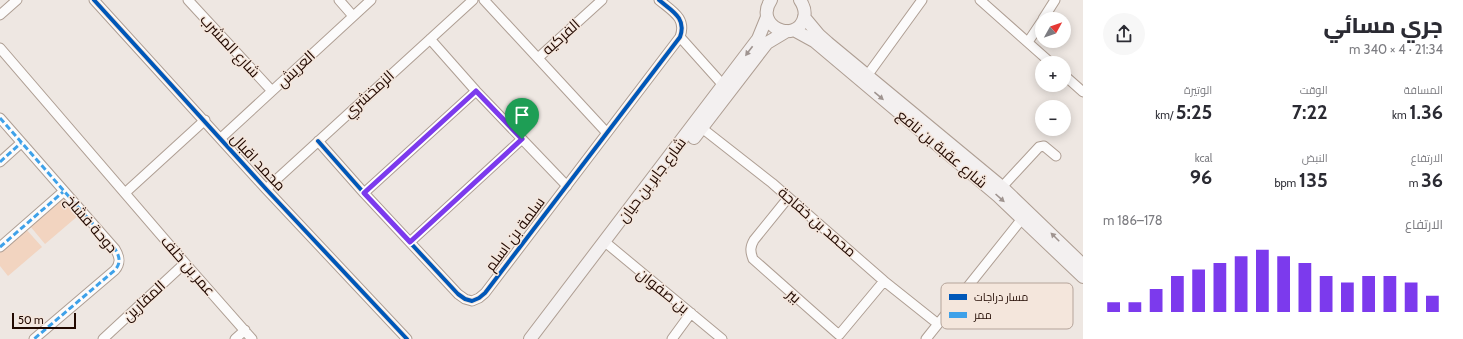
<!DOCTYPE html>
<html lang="ar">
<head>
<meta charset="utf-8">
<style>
  :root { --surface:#fff; --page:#f7f7f7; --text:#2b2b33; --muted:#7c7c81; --accent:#7c3aed }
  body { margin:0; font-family:Cabin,Cairo,sans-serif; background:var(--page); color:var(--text); direction:rtl; height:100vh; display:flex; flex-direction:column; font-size:15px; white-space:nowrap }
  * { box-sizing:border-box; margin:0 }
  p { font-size:13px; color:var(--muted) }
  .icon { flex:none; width:22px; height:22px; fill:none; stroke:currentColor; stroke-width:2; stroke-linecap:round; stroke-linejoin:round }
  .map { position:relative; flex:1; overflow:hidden; direction:ltr }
  .sheet { display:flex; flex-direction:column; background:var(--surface); width:380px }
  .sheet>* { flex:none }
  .needle { width:26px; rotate:50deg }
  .tools { position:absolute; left:1035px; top:12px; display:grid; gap:8px }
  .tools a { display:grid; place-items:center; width:36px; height:36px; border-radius:50%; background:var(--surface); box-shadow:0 2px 10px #0003; font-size:20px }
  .scale { position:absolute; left:12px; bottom:10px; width:64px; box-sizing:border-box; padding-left:4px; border:2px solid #210900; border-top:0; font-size:11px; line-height:14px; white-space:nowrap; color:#210900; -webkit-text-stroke:3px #f4e6dc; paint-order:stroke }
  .pin { position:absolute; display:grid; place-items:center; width:34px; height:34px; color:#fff; margin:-41px -17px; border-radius:50% 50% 50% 0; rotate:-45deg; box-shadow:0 0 4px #0007 }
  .pin .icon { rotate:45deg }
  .round { display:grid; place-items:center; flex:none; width:42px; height:42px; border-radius:21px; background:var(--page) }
  .overview { display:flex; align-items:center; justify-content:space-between; height:68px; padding:0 20px }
  h1 { font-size:22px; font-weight:800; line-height:30px }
  .figures { display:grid; grid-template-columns:repeat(3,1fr); gap:6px; height:68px; padding:4px 20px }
  .figures div { display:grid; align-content:center }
  .figures b { font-size:20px; font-weight:800 }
  .figures small { font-size:11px; font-weight:400 }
  .figures p { font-size:11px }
  .chart { height:112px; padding:8px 20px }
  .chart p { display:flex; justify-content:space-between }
  .chart svg { width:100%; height:72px; margin-top:4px; stroke:var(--accent); stroke-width:6 }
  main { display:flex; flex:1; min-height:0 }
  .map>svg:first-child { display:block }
  .green { fill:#f2d4c0 }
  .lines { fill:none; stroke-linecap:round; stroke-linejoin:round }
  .street-casing { stroke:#ae9e93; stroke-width:11 }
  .secondary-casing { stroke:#ae9e93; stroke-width:14 }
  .street { stroke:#fcfbfb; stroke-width:9 }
  .secondary { stroke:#f3f0f0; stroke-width:12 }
  .quiet { stroke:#3ea1e9; stroke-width:3; stroke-dasharray:6 3; stroke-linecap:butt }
  .cycleway-casing { stroke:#f4e6dc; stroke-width:6 }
  .cycleway { stroke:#0057b8; stroke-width:4 }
  .oneway { fill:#9f9490 }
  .route-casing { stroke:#fff; stroke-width:8 }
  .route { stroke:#7c3aed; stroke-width:5 }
  .labels { text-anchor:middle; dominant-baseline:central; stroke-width:3; stroke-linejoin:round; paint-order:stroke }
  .street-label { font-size:15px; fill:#210900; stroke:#f4e6dc }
  .key { fill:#f4e6dc; stroke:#b5a49a; stroke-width:1 }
  .key-label { font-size:11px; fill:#210900 }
</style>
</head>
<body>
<main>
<section class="sheet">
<div class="overview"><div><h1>جري مسائي</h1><p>21:34 · 4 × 340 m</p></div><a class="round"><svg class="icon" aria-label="share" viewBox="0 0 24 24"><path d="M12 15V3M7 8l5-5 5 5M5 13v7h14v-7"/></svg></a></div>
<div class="figures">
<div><p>المسافة</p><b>1.36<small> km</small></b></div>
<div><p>الوقت</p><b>7:22</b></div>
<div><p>الوتيرة</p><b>5:25<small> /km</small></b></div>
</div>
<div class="figures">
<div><p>الارتفاع</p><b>36<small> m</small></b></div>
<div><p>النبض</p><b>135<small> bpm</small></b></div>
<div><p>kcal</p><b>96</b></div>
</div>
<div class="chart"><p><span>الارتفاع</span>178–186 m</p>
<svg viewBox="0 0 160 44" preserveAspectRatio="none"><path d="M5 44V38M15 44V38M25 44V30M35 44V22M45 44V18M55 44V14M65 44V10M75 44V6M85 44V10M95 44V14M105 44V22M115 44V26M125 44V22M135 44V22M145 44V26M155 44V34"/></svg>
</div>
</section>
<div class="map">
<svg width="1083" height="339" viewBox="0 0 1083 339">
  <rect width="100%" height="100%" fill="#eee7e2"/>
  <path class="green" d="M 64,197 L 79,215 L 45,244 L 30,226 Z
    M 25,228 L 42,247 L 8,276 L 0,266 L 0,250 Z"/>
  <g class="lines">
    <g class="street-casing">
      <path id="street" d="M 94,0 L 266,189 L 407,339
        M 188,0 L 272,91
        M 339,0 L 353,16
        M 484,0 L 607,133
        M 980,0 L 1051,63
        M 0,15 L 17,0
        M 1043,19 L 1055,0
        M 680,37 L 723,85
        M 430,39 L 476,91 L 567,186
        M 1028,42 L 1042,21
        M 0,48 L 185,263 L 252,339
        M 538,58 L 602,0
        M 1064,75 L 1083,92
        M 864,80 L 922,0
        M 0,118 L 115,249 C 120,257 121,263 115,270 L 34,339
        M 698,125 L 772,183 L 884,281 L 938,324
        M 221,138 L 371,0
        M 318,141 L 364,193 L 458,294 L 465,299 L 472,301 L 479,298 L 485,293 L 680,37 C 687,18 672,11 659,0
        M 0,162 L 21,143
        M 1002,187 L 1039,147 L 1044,146 L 1056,156
        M 266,189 L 473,0
        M 125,193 L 205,120
        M 364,193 L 476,91
        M 788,198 L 754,240 C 750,247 750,251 753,259 L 839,335 L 884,281
        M 410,242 L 522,139
        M 605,242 L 722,339
        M 0,247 L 63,192
        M 103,339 L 185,263
        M 235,339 L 245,330
        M 672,339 L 691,313
        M 926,339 L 1025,215"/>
    </g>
    <g class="secondary-casing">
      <path id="secondary" d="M 771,0 C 753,26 796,45 804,18 C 806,11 804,6 800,0
        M 804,17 L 819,35 L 828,43 L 1002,187 L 1083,265
        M 794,30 L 814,41 L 998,196 L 1083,277
        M 694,138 L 767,43 L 787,31
        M 530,339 L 758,39 L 767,17"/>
    </g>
    <use href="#street" class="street"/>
    <use href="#secondary" class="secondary"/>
    <path class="quiet" d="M 0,118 L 115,249 C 120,257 121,263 115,270 L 34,339
      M 0,162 L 21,143
      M 0,247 L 63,192"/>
    <g class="cycleway-casing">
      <path id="cycleway" d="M 94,0 L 266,189 L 407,339
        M 318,141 L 364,193 L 458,294 L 465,299 L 472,301 L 479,298 L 485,293 L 680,37 C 687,18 672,11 659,0"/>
    </g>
    <use href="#cycleway" class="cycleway"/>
  </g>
  <defs><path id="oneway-solid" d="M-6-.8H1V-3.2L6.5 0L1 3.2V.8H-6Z"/></defs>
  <g class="oneway">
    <use href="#oneway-solid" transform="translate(749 51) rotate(127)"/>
    <use href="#oneway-solid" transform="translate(879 96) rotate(40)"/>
    <use href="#oneway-solid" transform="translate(1000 198) rotate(42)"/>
    <use href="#oneway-solid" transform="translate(1055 237) rotate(-135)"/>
  </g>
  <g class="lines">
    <g class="route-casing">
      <path id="route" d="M 476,91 L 522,139 L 410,242 L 364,193 Z"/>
    </g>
    <use href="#route" class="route"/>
  </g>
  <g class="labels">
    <g class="street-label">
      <text transform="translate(561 37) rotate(-42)">الفركيه</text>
      <text transform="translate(230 46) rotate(47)">شارع المشرب</text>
      <text transform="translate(296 69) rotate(-43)">العريش</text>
      <text transform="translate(369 94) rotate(-42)">الزمخشري</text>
      <text transform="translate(942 149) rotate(40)">شارع عقبة بن نافع</text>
      <text transform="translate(258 162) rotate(47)">محمد اقبال</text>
      <text transform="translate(652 180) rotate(-53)">شارع جابر بن حيان</text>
      <text transform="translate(817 222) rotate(41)">محمد بن خفاجة</text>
      <text transform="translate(91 224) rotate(49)">دوحة فشاخ</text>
      <text transform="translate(515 234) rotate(-53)">سلمة بن اسلم</text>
      <text transform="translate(188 266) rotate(49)">عمر بن خلف</text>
      <text transform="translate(663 291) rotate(39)">بن صفوان</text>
      <text transform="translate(794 296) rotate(41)">بير</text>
      <text transform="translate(144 301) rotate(-43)">المقارين</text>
    </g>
  </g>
  <rect x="941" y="283" width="132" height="46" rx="6" class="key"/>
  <rect x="949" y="294" width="18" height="6" fill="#0057b8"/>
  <rect x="949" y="312" width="18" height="6" fill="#3ea1e9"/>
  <g class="key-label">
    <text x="974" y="301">مسار دراجات</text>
    <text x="974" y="319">ممر</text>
  </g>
</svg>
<div class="tools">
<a><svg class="needle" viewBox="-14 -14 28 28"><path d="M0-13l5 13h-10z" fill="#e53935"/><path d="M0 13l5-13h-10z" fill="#7c7c81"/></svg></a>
<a>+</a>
<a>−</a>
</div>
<div class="scale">50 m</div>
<div class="pin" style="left:522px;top:139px;background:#1e9e55"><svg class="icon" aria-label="arrive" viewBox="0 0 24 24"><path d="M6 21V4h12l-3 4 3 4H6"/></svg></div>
</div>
</main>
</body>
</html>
